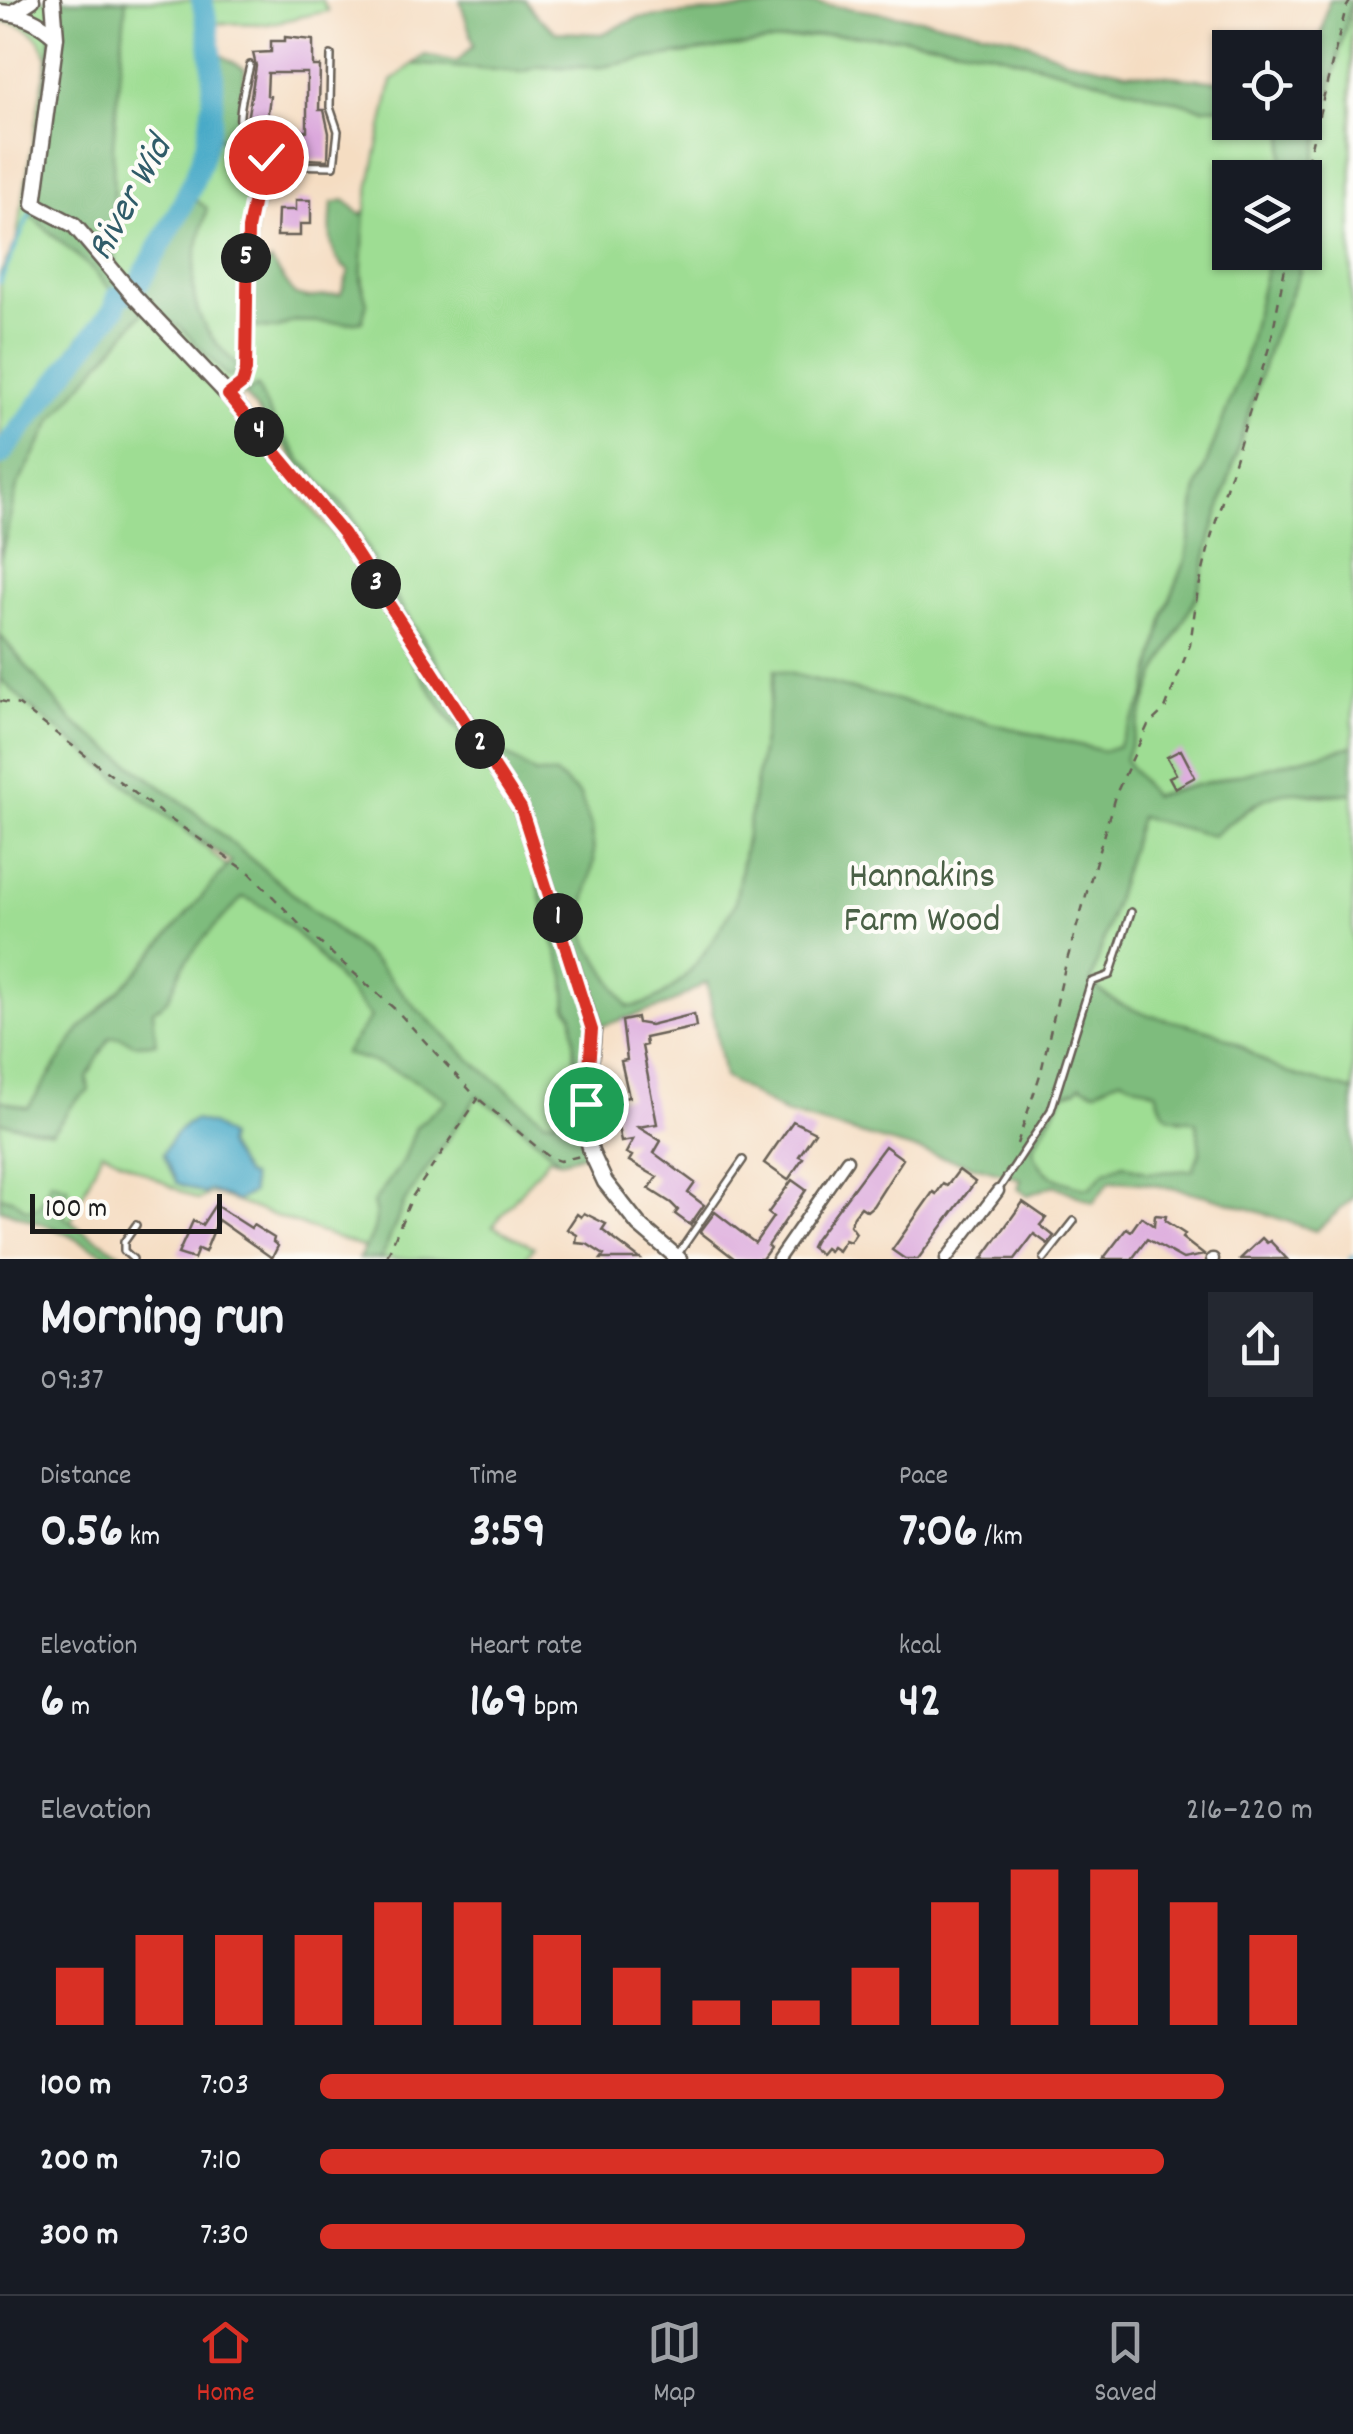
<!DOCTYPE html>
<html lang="en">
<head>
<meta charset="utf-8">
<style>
  :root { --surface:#171b24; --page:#242831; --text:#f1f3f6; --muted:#9ea1a6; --line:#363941; --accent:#d93025 }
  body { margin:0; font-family:Dekko,sans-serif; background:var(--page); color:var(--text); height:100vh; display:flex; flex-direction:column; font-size:38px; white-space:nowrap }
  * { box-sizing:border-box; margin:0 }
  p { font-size:32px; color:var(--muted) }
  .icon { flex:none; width:55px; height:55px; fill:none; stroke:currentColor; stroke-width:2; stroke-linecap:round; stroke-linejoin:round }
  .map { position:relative; height:1259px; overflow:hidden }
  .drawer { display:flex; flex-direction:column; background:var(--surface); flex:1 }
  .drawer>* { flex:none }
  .tools { position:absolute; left:1212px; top:30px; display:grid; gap:20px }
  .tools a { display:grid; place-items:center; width:110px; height:110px; border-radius:0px; background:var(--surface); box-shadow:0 2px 8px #0004; font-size:50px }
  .scale { position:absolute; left:30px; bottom:25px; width:192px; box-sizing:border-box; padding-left:10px; border:5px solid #1c1c1c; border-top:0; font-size:28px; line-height:35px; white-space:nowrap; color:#1c1c1c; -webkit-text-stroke:8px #fdfcf7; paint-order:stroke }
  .pin { position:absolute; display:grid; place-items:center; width:85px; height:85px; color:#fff; margin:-42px; border:5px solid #fff; border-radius:50%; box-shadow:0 2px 10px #0007 }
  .km { position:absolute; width:50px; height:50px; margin:-25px; border-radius:50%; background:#222; color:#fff; font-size:28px; line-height:50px; text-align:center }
  .round { display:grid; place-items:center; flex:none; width:105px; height:105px; border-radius:0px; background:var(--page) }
  .overview { display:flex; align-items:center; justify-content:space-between; height:170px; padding:0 40px }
  h1 { font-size:55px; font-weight:700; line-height:75px }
  .metrics { display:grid; grid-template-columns:repeat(3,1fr); gap:15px; height:170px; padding:10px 40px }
  .metrics div { display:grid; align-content:center }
  .metrics b { font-size:50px; font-weight:700 }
  .metrics small { font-size:28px; font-weight:400 }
  .metrics p { font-size:28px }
  .chart { height:280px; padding:20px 40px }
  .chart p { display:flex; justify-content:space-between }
  .chart svg { width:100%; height:180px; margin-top:10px; stroke:var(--accent); stroke-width:6 }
  ul { padding:0 40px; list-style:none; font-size:32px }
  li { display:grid; grid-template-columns:160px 120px 1fr; align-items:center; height:75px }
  li i { height:25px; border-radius:12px; background:var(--accent) }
  .tab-bar { display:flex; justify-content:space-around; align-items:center; height:140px; border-top:2px solid var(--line); background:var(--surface); font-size:28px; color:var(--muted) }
  .tab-bar a { display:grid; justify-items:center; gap:5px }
  .tab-bar .on { color:var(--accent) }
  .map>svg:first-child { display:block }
  .green { fill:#9edd93; stroke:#5d7c58; stroke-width:2.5; fill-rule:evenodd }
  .forest { fill:#7ebc7d; stroke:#4d6c4c; stroke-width:2.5; fill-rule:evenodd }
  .water { fill:#49aac8; stroke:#326372; stroke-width:2.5 }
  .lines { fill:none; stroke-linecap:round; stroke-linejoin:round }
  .stream { stroke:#49aac8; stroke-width:4 }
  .river { stroke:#49aac8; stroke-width:22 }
  .building { fill:#dba8dc }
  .lane-casing { stroke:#686056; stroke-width:10 }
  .street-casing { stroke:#686056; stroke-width:15 }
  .secondary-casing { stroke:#686056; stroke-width:19 }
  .path { stroke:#686056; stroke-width:2.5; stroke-dasharray:8 8; stroke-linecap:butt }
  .lane { stroke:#fff; stroke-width:5 }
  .street { stroke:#fff; stroke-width:10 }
  .secondary { stroke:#fff; stroke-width:14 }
  .route-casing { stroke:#fff; stroke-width:20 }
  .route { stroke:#d93025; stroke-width:12 }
  .labels { text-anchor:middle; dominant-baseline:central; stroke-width:8; stroke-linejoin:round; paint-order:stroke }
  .park-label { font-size:38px; fill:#4a6046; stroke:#fdfcf7 }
  .water-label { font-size:40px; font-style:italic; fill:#305c69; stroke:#fdfcf7 }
</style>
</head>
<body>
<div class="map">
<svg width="1353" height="1259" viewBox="0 0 1353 1259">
  <rect width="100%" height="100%" fill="#fdfcf7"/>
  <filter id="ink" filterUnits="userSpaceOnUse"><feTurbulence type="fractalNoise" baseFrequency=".01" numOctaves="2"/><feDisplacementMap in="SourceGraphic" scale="20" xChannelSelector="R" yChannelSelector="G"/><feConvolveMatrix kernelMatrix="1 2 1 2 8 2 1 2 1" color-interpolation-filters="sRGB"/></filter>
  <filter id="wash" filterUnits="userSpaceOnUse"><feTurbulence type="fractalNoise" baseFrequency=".0048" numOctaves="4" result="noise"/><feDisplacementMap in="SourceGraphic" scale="40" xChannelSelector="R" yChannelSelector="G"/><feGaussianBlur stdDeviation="2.25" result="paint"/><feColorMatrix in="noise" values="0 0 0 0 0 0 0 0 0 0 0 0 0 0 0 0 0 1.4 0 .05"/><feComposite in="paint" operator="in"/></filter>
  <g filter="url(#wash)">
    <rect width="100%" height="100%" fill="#f5ddc2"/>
    <path class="green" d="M 14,0 L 322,0 L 328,11 L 268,24 L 216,23 L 221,55 L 212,55 L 218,137 L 274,176 L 255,220 L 253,327 L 276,329 L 293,321 L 349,323 L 362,321 C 368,297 360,275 361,251 C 365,194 381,137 392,81 L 413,64 L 522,72 L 538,67 L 602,67 L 649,58 L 831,34 L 904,38 L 991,52 L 1202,108 L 1230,107 L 1230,122 L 1286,123 L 1283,156 L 1286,177 L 1230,178 L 1230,252 L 1270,253 L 1243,367 L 1197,488 L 1186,560 L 1165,612 L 1145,698 L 1118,746 L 1103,751 L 775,670 L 735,904 C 712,944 677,1004 628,1007 L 589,945 L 581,920 L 594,861 L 592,829 L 536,774 L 500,751 L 476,722 L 378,570 L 352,516 L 301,460 L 273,420 L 257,386 L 229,404 L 348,553 L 404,638 L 402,642 L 406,652 L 446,714 L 492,774 L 527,834 L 565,975 L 567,1007 L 573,1016 L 576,1080 L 588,1083 L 591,1152 L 572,1125 L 545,1121 L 533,1112 L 471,1060 L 418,1010 L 376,963 L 187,806 L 73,722 L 0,635 L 0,560 L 8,528 L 0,543 L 0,274 L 16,242 L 47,58 C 40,33 26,24 0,21 L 0,3 ZM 137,319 L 137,320 L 68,399 L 106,320 Z
      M 1351,0 L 1353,746 L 1152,796 L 1125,760 L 1157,672 L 1197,595 L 1212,534 L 1271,341 L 1299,274 L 1301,253 L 1305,252 L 1305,200 Z
      M 0,666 L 560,1161 L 549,1157 L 493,1226 L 534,1247 L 524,1259 L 366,1259 L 368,1249 L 211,1193 L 198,1200 L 102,1151 L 68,1228 L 0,1205 Z
      M 1293,791 L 1322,796 L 1353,793 L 1353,1091 C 1326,1082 1297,1079 1272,1066 C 1258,1059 1246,1047 1233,1041 C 1184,1019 1130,1022 1091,982 L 1140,816 L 1212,836 L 1268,796 Z
      M 1120,1078 L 1157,1092 L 1162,1108 L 1180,1121 L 1190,1119 L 1197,1123 L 1200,1152 L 1193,1170 L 1147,1173 L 1123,1164 L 1091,1187 L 1085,1188 C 1059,1182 1040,1176 1033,1149 L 1064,1094 L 1077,1090 L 1080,1085 L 1095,1091 Z"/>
    <path class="forest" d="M 54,0 L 126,0 L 113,146 L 115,275 L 130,292 L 138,284 L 192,186 L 193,198 L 207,208 C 189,280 180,312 238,366 L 236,373 L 228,377 L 180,327 L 145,310 L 54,418 L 17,487 L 0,560 L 0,438 L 14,425 L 78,339 L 117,297 L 91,268 L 30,215 L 34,204 Z
      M 460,0 L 525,0 L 538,17 L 556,32 L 602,34 L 638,18 L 814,3 L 921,19 L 1013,37 L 1066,59 L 1126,72 L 1230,82 L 1230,107 L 1202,108 L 992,52 L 904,38 L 831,34 L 649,58 L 602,67 L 538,67 L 522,72 L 413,64 L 425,55 L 457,62 L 474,45 Z
      M 1329,0 L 1351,0 L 1305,202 L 1305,178 L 1286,177 L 1283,156 L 1286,123 L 1305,122 L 1305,71 L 1313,70 Z
      M 212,55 L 221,55 L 245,69 L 235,148 L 218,137 L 211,127 Z
      M 345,200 L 361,215 L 365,212 L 361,282 L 367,303 L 362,321 L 349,323 L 294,321 L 276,329 L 253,327 L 254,277 L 271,261 L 295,295 L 308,298 L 341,294 L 349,271 C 326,256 330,228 332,203 Z
      M 1270,253 L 1301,253 L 1299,274 L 1271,341 L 1212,534 L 1197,595 L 1157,672 L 1125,760 L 1153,796 L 1353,746 L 1353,793 C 1333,796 1316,793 1297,792 C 1263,790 1237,817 1213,836 L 1140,817 L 1091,982 C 1124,1017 1168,1017 1211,1031 C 1234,1038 1251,1055 1272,1066 C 1297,1079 1326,1082 1353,1091 L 1353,1198 L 1316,1231 C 1248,1208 1182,1183 1110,1181 L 1093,1203 L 1054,1185 L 1028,1195 L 1018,1189 L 1021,1179 L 785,1113 L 724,1077 L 707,982 L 667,1005 L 595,1028 L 588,1083 L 580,1085 L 576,1080 L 573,1016 L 567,1007 L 565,975 L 545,915 L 527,834 L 492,774 L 446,714 L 406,652 L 401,641 L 404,638 C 355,554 308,467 244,395 L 257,386 L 273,420 L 301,460 L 352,516 L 378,570 L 476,722 L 500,751 L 536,774 L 555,774 L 580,795 L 592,829 L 594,861 L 581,920 L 589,945 L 628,1007 C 677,1004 712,944 735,904 L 775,670 L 1103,751 L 1118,746 L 1145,698 L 1165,612 L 1186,560 L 1197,488 L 1243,367 ZM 1120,1078 L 1156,1092 C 1169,1132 1174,1111 1197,1123 L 1200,1152 L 1193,1170 L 1147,1173 L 1124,1164 L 1105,1171 L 1091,1187 L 1085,1188 C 1059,1182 1040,1176 1033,1149 L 1064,1094 L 1077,1090 L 1080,1085 L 1095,1091 Z
      M 0,635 L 73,722 L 187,806 L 376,963 L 418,1010 L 471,1060 L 545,1121 L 567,1118 L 591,1152 L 560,1161 L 517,1122 L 477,1096 L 405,1201 L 381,1259 L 358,1259 C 370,1242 381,1224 373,1203 L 404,1160 L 416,1127 L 447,1100 C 414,1078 382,1062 344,1054 L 371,1017 C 338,980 289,913 243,897 C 224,917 192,948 180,972 C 171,990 173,1000 153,1010 L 156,1043 L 134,1044 L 120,1037 L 110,1037 L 87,1077 L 89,1091 C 70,1101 66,1119 51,1132 L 0,1122 L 0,1100 L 28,1108 L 80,1029 L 136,974 L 231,862 L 155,808 L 26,704 L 0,678 Z
      M 51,1181 L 68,1187 L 64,1217 C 84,1233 108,1244 128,1259 L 115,1259 L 58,1230 L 0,1209 L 0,1196 L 14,1200 L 27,1210 L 39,1206 Z"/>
    <path class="water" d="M 194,1120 L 213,1125 L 228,1137 L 226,1145 L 244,1174 L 251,1177 L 252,1193 L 236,1201 L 209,1190 L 204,1194 L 177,1183 L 163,1154 C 170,1139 179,1127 194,1120 Z"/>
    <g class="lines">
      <path class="stream" d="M 0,282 L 32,209
        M 1350,1259 L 1353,1257"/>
      <path class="river" d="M 0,455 L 115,308 L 117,297 L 130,292 L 138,284 C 201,175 231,129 202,0"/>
    </g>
    <g id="blocks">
      <path class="building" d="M 285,37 L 313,40 L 313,66 L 320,66 L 319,110 L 324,110 L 329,133 L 328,160 L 304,159 L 305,150 L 299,150 L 299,131 L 307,131 L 307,73 L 268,73 L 267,95 L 270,96 L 266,128 L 246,126 L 256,66 L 253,53 L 271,52 L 271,41 L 285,41 Z
        M 296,200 L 311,200 L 311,224 L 300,224 L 300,236 L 277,236 L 278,210 L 296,210 Z
        M 1181,750 L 1195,777 L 1175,788 L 1169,777 L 1176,774 L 1167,757 Z
        M 694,1014 L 696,1027 L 645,1038 L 646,1045 L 642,1046 L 657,1124 L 638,1127 L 661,1141 L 654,1153 L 695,1183 L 688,1193 L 704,1205 L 690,1225 L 675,1214 L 678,1210 L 671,1203 L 649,1189 L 657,1177 L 629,1161 L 632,1156 L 626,1153 L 633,1140 L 621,1142 L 613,1100 L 629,1097 L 621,1061 L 627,1060 L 622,1021 L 637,1018 L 638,1023 L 650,1025 Z
        M 793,1121 L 815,1132 L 799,1156 L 803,1158 L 788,1180 L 764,1163 Z
        M 885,1146 L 903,1159 L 873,1206 L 867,1211 L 861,1207 L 854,1216 L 850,1225 L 856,1233 L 850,1242 L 845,1240 L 838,1251 L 832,1247 L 829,1251 L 825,1248 L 820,1254 L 811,1247 L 814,1241 Z
        M 959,1170 L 975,1182 L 918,1259 L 905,1259 L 892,1250 L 933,1192 L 936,1194 L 943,1184 L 947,1186 Z
        M 792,1180 L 806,1190 L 768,1246 L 770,1248 L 762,1259 L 735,1259 L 700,1232 L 715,1212 L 755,1243 L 773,1217 L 768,1213 Z
        M 1023,1202 L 1046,1218 L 1040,1225 L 1054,1236 L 1048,1244 L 1034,1234 L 1015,1259 L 982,1259 Z
        M 215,1205 L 251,1228 L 253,1225 L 274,1238 L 273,1242 L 278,1246 L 272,1258 L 218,1220 L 205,1252 L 198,1249 L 194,1259 L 178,1254 L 193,1221 L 202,1225 Z
        M 584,1213 L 606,1224 L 602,1230 L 640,1259 L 601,1259 L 604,1255 L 587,1244 L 576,1243 L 577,1235 L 567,1229 L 577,1214 L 581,1217 Z
        M 1155,1215 L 1166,1216 L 1165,1221 L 1185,1234 L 1182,1238 L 1204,1255 L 1183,1259 L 1147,1239 L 1132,1259 L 1103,1259 L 1127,1228 L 1131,1231 L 1141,1217 L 1154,1226 Z
        M 1262,1238 L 1267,1243 L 1270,1241 L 1287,1259 L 1240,1259 Z"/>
    </g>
  </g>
  <g filter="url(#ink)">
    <use href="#blocks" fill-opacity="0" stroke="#686056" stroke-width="2.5"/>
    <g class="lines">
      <g class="lane-casing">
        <path id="lane" d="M 272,165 L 334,166 L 338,131 L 330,107 L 331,55
          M 231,393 L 243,383 L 246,370 L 248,229 L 254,199 L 272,165 C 265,156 254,153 247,145 C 231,127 246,85 250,65
          M 999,1189 L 1051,1110 L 1091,982 L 1110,975 L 1131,912
          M 678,1254 L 743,1160
          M 133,1259 L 124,1251 L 124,1242 L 136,1225
          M 1044,1259 L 1074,1221"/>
      </g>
      <g class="street-casing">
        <path id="street" d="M 778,1259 L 847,1160
          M 946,1259 L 998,1191
          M 1212,1259 L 1213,1259"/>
      </g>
      <g class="secondary-casing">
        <path id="secondary" d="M 53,0 L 56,37 L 34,204 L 74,225 L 134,296 L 228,395 L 343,533 L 521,808 L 593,1031 L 585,1125 L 591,1152 L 605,1182 L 639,1225 L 679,1259
          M 0,12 C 23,14 39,21 56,37
          M 12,13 L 32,0"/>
      </g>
      <path class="path" d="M 1303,178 L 1346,8 L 1351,0
        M 0,701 L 19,705 L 161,813 L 250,873 L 303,928 L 397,1011 L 478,1099 L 412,1197 L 386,1259
        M 480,1100 L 549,1157 L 560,1161 L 580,1156
        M 1017,1144 L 1041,1072 L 1065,967 L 1115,796 L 1148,725 L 1165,709 L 1190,645 L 1197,595 L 1212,534 L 1271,341 L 1288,252"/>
      <use href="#lane" class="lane"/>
      <use href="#street" class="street"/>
      <use href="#secondary" class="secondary"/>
    </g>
  </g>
  <g class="lines" filter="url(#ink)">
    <g class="route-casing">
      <path id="route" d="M 266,157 L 272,165 L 254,199 L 248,229 L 246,370 L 242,384 L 228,395 L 343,533 L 521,808 L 592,1030 L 586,1104"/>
    </g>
    <use href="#route" class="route"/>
  </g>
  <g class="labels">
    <g class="park-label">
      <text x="922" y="878">Hannakins<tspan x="922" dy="44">Farm Wood</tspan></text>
    </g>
    <g class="water-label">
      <text transform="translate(132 200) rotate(-61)">River Wid</text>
    </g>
  </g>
</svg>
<div class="tools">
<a><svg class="icon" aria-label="locate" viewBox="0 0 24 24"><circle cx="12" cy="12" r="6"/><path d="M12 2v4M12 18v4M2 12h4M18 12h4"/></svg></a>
<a><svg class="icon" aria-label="layers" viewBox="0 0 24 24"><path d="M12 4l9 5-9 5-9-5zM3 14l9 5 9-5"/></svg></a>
</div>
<div class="scale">100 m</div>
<div class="pin" style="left:586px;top:1104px;background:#1e9e55"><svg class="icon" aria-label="arrive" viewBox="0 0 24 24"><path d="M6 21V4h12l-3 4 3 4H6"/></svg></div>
<div class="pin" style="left:266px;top:157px;background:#d93025"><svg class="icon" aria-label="check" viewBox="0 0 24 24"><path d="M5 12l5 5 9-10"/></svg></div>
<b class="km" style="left:558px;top:918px">1</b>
<b class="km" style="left:480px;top:744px">2</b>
<b class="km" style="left:376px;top:584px">3</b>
<b class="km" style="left:259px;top:432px">4</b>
<b class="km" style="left:246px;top:258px">5</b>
</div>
<section class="drawer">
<div class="overview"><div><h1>Morning run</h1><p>09:37</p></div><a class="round"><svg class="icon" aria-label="share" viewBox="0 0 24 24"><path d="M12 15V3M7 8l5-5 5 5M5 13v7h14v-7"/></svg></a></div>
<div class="metrics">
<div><p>Distance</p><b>0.56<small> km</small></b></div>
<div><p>Time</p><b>3:59</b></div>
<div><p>Pace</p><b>7:06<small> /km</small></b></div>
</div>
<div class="metrics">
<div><p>Elevation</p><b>6<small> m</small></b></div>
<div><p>Heart rate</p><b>169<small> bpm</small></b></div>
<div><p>kcal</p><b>42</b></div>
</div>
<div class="chart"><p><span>Elevation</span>216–220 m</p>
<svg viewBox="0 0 160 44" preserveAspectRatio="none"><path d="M5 44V30M15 44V22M25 44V22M35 44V22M45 44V14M55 44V14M65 44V22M75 44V30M85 44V38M95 44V38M105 44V30M115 44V14M125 44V6M135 44V6M145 44V14M155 44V22"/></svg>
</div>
<ul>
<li><b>100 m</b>7:03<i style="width:91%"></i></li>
<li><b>200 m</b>7:10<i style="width:85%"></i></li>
<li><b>300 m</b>7:30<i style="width:71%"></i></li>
</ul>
</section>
<nav class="tab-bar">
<a class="on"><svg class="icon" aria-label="home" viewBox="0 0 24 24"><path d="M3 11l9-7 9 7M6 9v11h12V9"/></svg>Home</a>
<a><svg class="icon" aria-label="map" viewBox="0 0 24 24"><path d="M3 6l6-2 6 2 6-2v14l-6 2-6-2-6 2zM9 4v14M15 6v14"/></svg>Map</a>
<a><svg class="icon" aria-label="saved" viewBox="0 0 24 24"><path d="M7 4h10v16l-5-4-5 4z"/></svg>Saved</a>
</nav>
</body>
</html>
